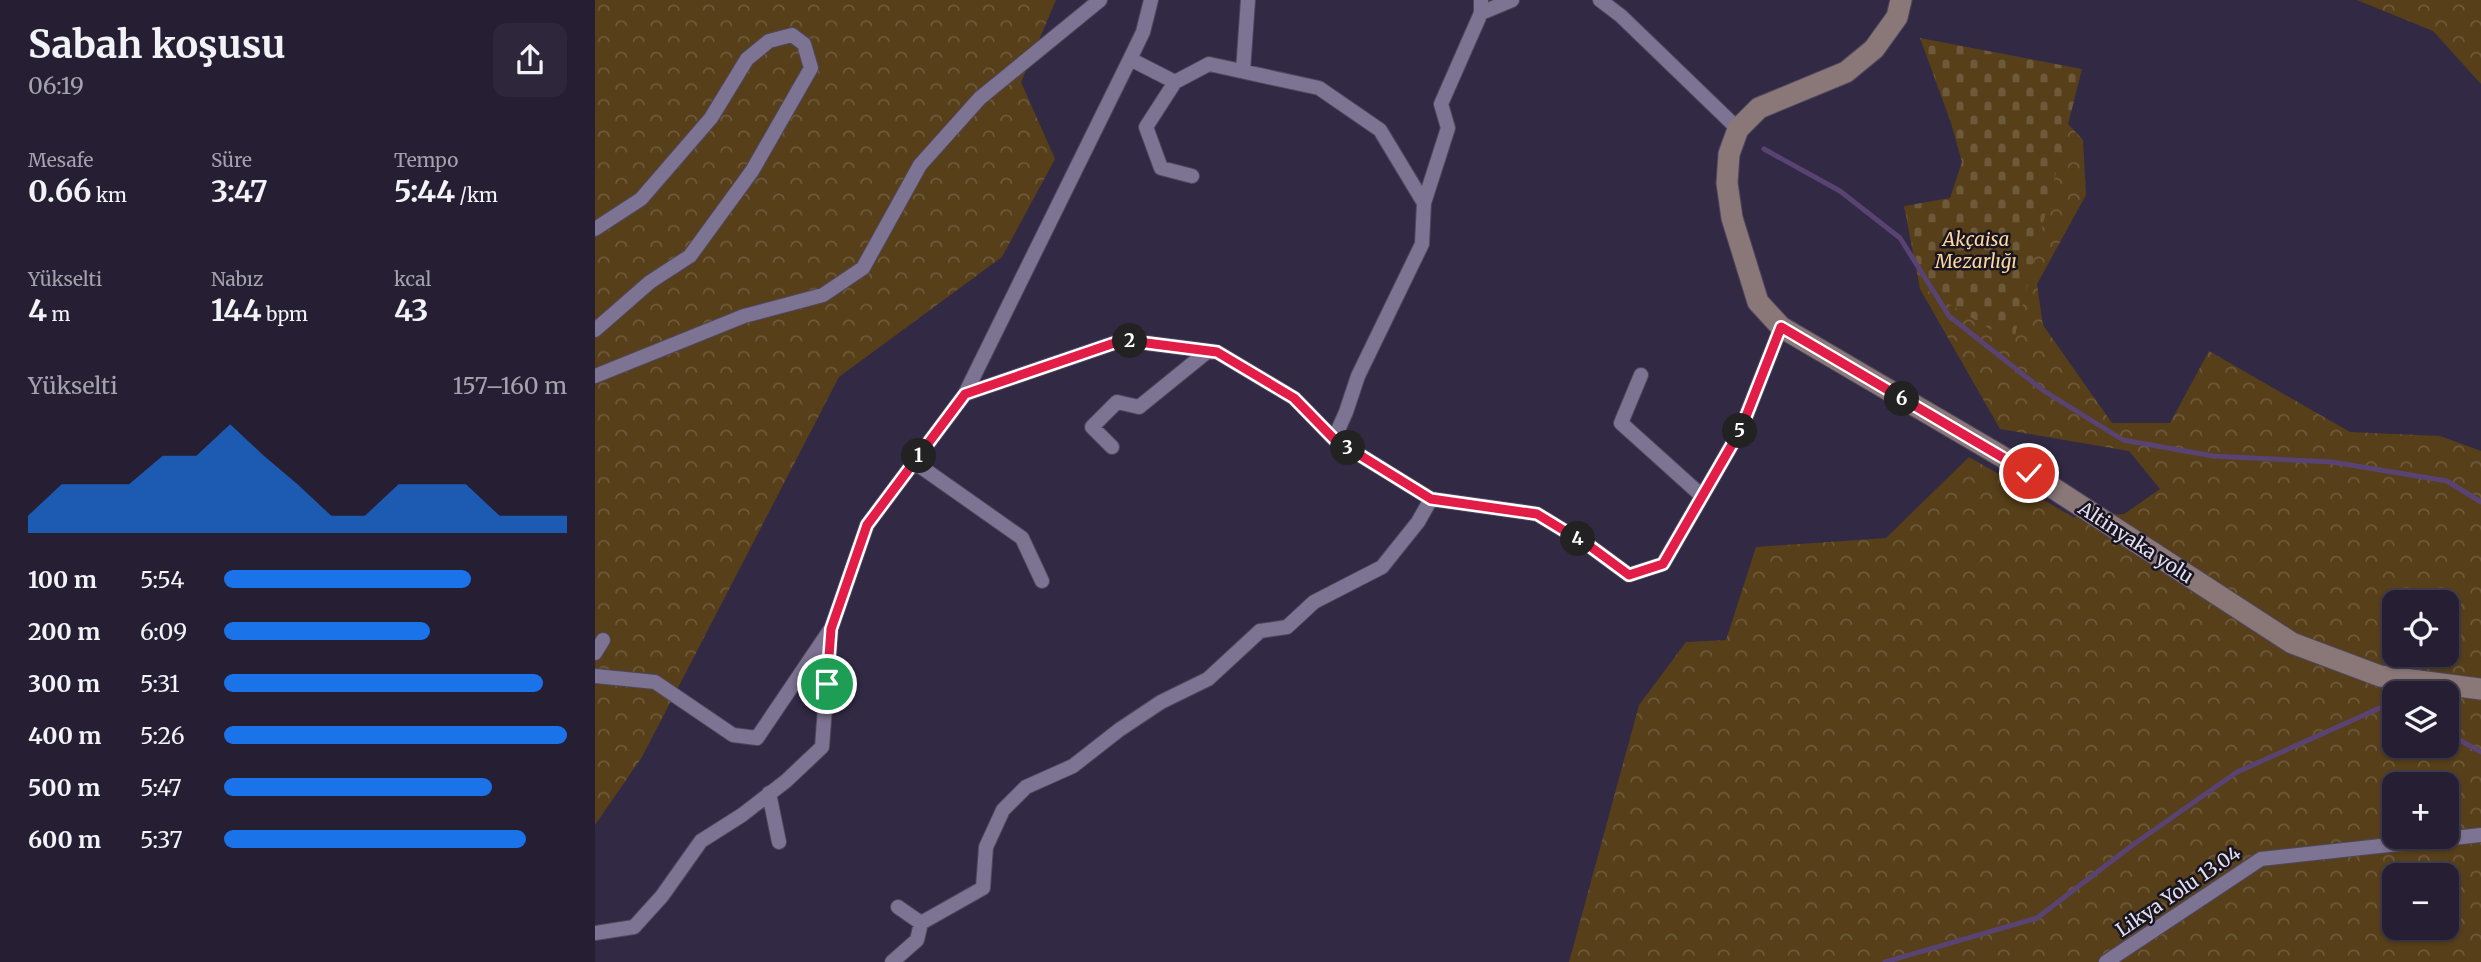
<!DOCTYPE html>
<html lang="tr">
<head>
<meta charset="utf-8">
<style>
  :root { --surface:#261f33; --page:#2e273b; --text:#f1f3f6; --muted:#a4a2ac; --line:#423d4e; --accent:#1a73e8 }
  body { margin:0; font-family:Merriweather,serif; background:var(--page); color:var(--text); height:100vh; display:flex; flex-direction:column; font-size:26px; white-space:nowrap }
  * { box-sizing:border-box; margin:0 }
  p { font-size:23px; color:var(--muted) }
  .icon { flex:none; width:38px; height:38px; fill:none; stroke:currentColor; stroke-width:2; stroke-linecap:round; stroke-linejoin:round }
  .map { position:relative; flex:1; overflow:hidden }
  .drawer { display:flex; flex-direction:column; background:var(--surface); width:595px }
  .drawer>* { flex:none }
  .fabs { position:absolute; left:1787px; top:590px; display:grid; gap:14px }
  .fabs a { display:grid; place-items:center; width:77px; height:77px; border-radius:14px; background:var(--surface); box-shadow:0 2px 5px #0004,0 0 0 2px var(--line); font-size:35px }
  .pin { position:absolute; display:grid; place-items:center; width:60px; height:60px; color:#fff; margin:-30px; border:4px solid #fff; border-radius:50%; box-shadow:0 2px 7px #0007 }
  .km { position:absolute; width:35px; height:35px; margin:-18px; border-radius:50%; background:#222; color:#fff; font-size:19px; line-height:35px; text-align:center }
  .round { display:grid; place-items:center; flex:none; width:74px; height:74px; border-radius:14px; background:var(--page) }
  .overview { display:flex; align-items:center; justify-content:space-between; height:119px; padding:0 28px }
  h1 { font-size:38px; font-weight:700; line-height:52px }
  .metrics { display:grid; grid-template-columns:repeat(3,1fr); gap:10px; height:119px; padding:7px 28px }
  .metrics div { display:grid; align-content:center }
  .metrics b { font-size:30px; font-weight:700 }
  .metrics small { font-size:19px; font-weight:400 }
  .metrics p { font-size:19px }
  .chart { height:196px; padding:14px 28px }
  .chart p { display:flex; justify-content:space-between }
  .chart svg { width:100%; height:126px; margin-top:7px; fill:var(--accent); opacity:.7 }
  ul { padding:0 28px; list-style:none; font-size:23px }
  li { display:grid; grid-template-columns:112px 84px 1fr; align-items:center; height:52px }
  li i { height:18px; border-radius:9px; background:var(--accent) }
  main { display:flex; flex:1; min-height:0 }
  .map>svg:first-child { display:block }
  .forest { fill:url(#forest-crowns); fill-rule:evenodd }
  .cemetery { fill:url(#cemetery-stones) }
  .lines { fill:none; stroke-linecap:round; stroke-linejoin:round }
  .stream { stroke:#594373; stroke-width:5 }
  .minor-casing { stroke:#4f475d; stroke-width:16 }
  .secondary-casing { stroke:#4f475d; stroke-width:23 }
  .minor { stroke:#7d7392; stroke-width:14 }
  .secondary { stroke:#8a7778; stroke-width:21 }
  .route-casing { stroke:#fff; stroke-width:14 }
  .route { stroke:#e11d48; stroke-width:9 }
  .labels { text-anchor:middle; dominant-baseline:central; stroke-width:5; stroke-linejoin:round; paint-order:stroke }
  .park-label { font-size:19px; font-style:italic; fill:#fdd79d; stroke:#191520 }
  .street-label { font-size:19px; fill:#e4dff0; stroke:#191520 }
</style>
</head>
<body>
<main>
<section class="drawer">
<div class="overview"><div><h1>Sabah koşusu</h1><p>06:19</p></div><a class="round"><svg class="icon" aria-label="share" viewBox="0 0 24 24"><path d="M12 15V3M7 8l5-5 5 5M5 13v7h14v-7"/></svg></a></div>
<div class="metrics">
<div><p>Mesafe</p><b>0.66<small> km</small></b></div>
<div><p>Süre</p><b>3:47</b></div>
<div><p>Tempo</p><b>5:44<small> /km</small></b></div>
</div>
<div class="metrics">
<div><p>Yükselti</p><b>4<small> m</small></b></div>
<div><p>Nabız</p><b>144<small> bpm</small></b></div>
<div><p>kcal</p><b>43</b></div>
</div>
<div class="chart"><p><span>Yükselti</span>157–160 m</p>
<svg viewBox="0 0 160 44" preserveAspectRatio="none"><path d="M0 44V38L10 27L20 27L30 27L40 17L50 17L60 6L70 17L80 27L90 38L100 38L110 27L120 27L130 27L140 38L150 38L160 38V44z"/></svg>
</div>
<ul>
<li><b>100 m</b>5:54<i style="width:72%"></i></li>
<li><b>200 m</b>6:09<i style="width:60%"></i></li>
<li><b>300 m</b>5:31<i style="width:93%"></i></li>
<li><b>400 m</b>5:26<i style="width:100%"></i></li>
<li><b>500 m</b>5:47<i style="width:78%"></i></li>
<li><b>600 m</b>5:37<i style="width:88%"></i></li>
</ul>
</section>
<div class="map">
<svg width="1886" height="962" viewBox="0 0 1886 962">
  <defs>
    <pattern id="forest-crowns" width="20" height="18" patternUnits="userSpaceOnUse" patternTransform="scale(1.75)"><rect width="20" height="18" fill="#563f19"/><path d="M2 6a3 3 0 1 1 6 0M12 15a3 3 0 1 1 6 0" fill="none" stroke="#6e5a3b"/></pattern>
    <pattern id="cemetery-stones" width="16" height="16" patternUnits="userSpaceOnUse" patternTransform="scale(1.75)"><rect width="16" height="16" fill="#563f19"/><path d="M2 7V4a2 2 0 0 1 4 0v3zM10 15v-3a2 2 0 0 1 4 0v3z" fill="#6e5a3b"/></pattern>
  </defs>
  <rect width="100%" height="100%" fill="#322944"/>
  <path class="forest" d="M 0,0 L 461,0 L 426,82 L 460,159 L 407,257 L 244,377 L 47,757 L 0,825 Z
    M 1762,0 L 1886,0 L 1886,84 L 1838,31 Z
    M 1452,101 L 1488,140 L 1491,195 L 1442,284 L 1448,325 L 1517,423 L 1575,423 L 1614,351 L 1755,432 L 1845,436 L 1886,451 L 1886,962 L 974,962 L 1044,705 L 1091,642 L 1131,640 L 1161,547 L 1291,538 L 1374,457 L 1478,517 L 1529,514 L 1565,489 L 1534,451 L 1405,429 L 1325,289 L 1309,206 L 1407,308 ZM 1799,602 L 1852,602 L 1852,654 L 1799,654 ZM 1799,693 L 1852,693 L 1852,746 L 1799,746 ZM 1799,784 L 1852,784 L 1852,836 L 1799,836 ZM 1799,875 L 1852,875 L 1852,928 L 1799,928 Z"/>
  <path class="cemetery" d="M 1325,38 L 1487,69 L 1418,343 L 1328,288 L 1309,206 L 1355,198 L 1367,162 L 1356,123 Z"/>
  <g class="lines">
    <path class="stream" d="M 1169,149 L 1245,191 L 1305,238 L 1354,316 L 1449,391 L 1528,440 L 1618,456 L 1737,462 L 1852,481 L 1886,502
      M 1852,733 L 1886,752
      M 1290,962 L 1442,918 L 1539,844 L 1642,772 L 1796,703 L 1799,705"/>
    <g class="minor-casing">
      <path id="minor" d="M 556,0 L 548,32 L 535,59 L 370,394 L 528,340 L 622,352 L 699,398 L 739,439 L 836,499 L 942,514 L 996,547 L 1034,575 L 1068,564 L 1146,429 L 1186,327
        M 1005,0 L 1026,16 L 1143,129
        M 886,13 L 917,0
        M 535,59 L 580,82 L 614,64 L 724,88 L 785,130 L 829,203
        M 648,71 L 653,0
        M 580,82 L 551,127 L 566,168 L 597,176
        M 0,229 L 46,199 L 116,118 L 152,59 L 174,41 L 197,35 L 209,44 L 216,68 L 157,171 L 95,256 L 55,282 L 0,330
        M 1046,375 L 1026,423 L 1107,496
        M 0,376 L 149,316 L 228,295 L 268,268 L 325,165 L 385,98 L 505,0
        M 739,439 L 751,412 L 763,376 L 827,244 L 829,203 L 853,128 L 846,104 L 886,13 L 886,0
        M 517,447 L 497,427 L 522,402 L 544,407 L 613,351
        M 319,462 L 427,538 L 447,581
        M 0,653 L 8,640
        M 0,676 L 60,682 L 138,735 L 162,738 L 235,630
        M 174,793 L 184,842
        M 303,907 L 326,923
        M 0,933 L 39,927 L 67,896 L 106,841 L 147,815 L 191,781 L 227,747 L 236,629 L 272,525 L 370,394
        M 297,962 L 322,940 L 326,923 L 388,888 L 391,847 L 408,810 L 431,787 L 478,766 L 524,730 L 566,702 L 613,679 L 665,631 L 692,627 L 719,602 L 787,567 L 823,522 L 836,499
        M 1511,962 L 1666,859 L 1886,835"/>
    </g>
    <g class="secondary-casing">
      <path id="secondary" d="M 1306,0 L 1302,17 L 1279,49 L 1251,72 L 1164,108 L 1143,129 L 1134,154 L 1132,183 L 1137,218 L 1163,302 L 1186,327 L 1435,473 L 1697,643 L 1785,676 L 1886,689"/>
    </g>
    <use href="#minor" class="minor"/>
    <use href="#secondary" class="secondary"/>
  </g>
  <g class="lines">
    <g class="route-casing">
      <path id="route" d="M 232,684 L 236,629 L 272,525 L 370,394 L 528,340 L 622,352 L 699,398 L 739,439 L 836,499 L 942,514 L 996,547 L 1034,575 L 1068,564 L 1146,429 L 1186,327 L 1434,473"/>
    </g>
    <use href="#route" class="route"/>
  </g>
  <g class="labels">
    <g class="park-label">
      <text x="1381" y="239">Akçaisa<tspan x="1381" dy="22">Mezarlığı</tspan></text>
    </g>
    <g class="street-label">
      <text transform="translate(1541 542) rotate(33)">Altinyaka yolu</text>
      <text transform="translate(1583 891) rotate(-34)">Likya Yolu 13.04</text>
    </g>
  </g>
</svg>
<div class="fabs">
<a><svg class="icon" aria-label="locate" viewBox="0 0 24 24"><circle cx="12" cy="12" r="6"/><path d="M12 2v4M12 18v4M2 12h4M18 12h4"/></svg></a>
<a><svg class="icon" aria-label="layers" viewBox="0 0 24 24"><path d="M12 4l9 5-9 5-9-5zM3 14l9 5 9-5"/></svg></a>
<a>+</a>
<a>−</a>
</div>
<div class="pin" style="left:232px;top:684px;background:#1e9e55"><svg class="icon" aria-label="arrive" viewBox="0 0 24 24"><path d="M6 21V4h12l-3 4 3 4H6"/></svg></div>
<div class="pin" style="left:1434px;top:473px;background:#d93025"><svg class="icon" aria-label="check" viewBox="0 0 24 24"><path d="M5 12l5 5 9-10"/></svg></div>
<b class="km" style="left:324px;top:456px">1</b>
<b class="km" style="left:535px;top:341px">2</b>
<b class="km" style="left:753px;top:448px">3</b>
<b class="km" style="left:983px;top:539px">4</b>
<b class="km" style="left:1145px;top:431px">5</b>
<b class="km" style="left:1307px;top:399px">6</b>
</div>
</main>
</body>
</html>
